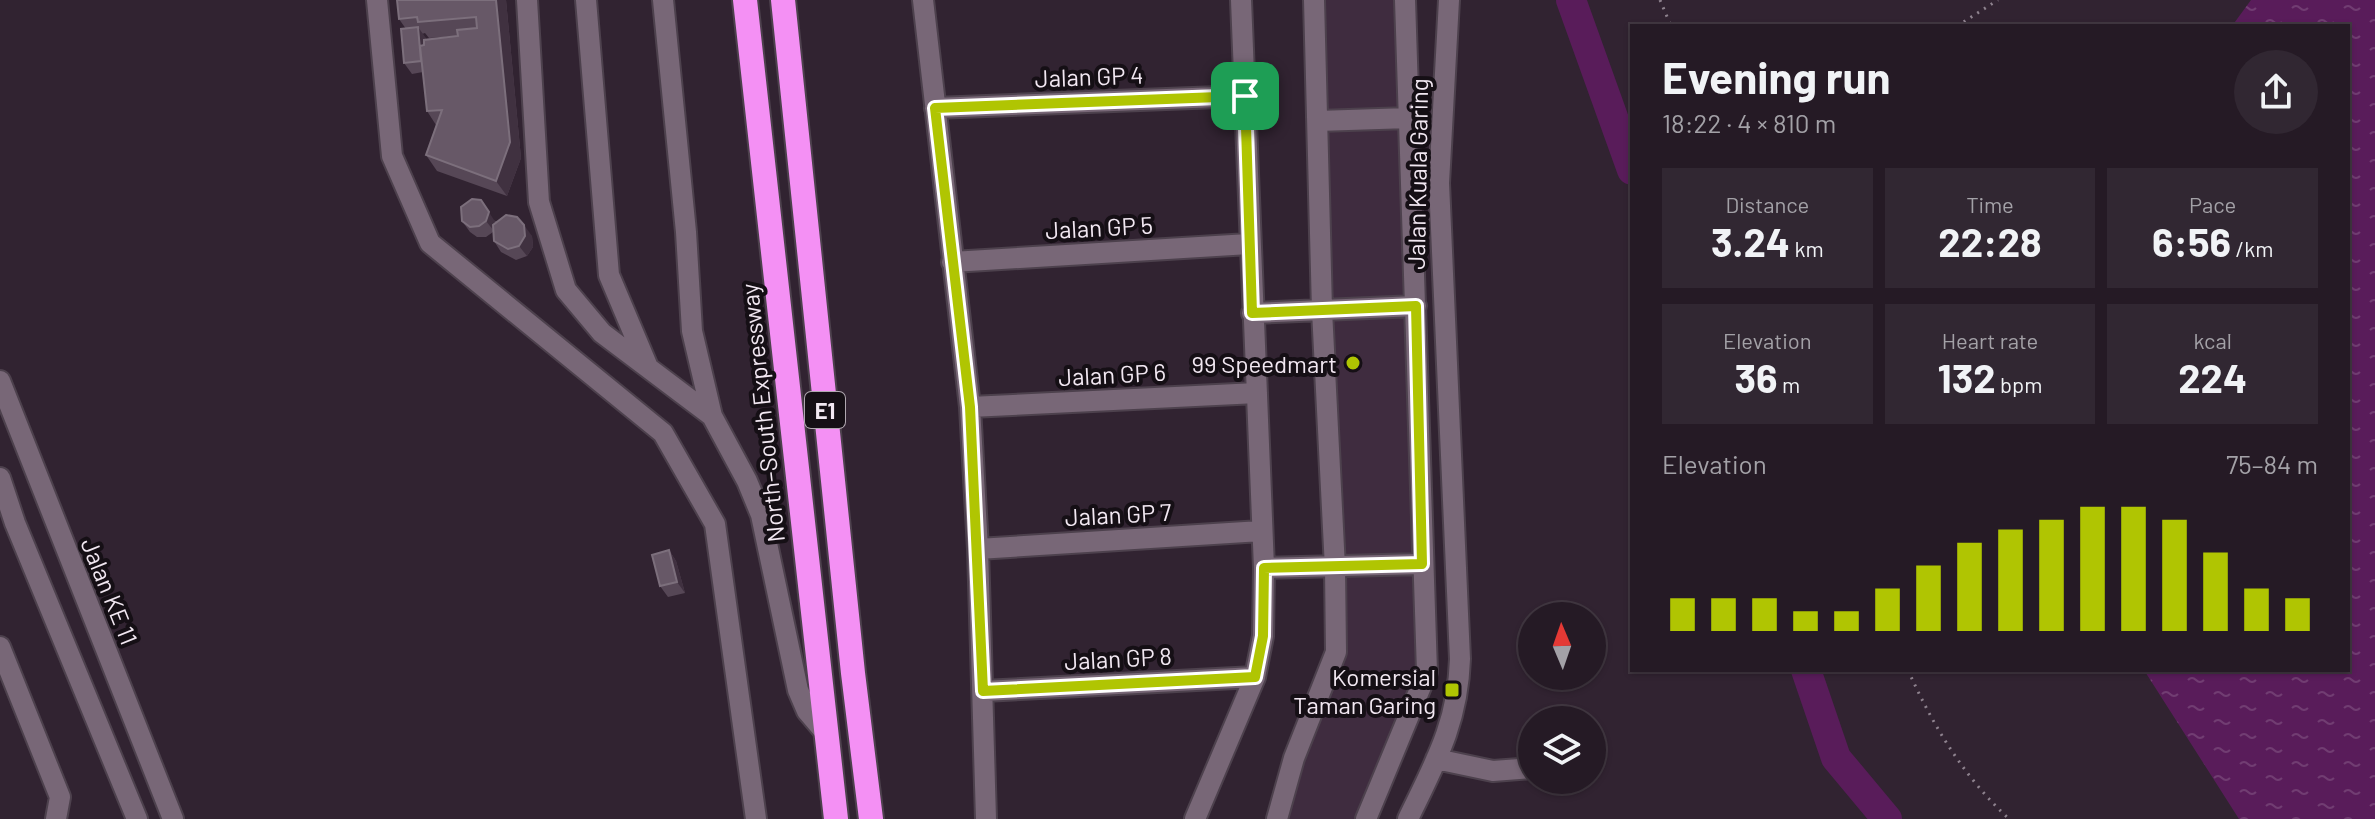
<!DOCTYPE html>
<html lang="en">
<head>
<meta charset="utf-8">
<style>
  :root { --surface:#251a25; --page:#312732; --text:#f1f3f6; --muted:#a3a1a7; --line:#423842; --accent:#b0c502 }
  body { margin:0; font-family:Barlow,sans-serif; background:var(--page); color:var(--text); height:100vh; display:flex; flex-direction:column; font-size:30px; white-space:nowrap }
  * { box-sizing:border-box; margin:0 }
  p { font-size:26px; color:var(--muted) }
  .icon { flex:none; width:44px; height:44px; fill:none; stroke:currentColor; stroke-width:2; stroke-linecap:round; stroke-linejoin:round }
  .map { position:relative; flex:1; overflow:hidden }
  .drawer { position:absolute; left:1630px; top:24px; width:720px; height:648px; display:flex; flex-direction:column; background:var(--surface); border-radius:0px; box-shadow:0 2px 6px #0004,0 0 0 2px var(--line) }
  .drawer>* { flex:none }
  .needle { width:52px; rotate:358deg }
  .buttons { position:absolute; left:1518px; top:602px; display:grid; gap:16px }
  .buttons a { display:grid; place-items:center; width:88px; height:88px; border-radius:50%; background:var(--surface); box-shadow:0 2px 6px #0004,0 0 0 2px var(--line); font-size:40px }
  .pin { position:absolute; display:grid; place-items:center; width:68px; height:68px; color:#fff; margin:-34px; border-radius:16px; box-shadow:0 4px 12px #0006 }
  .round { display:grid; place-items:center; flex:none; width:84px; height:84px; border-radius:42px; background:var(--page) }
  .overview { display:flex; align-items:center; justify-content:space-between; height:136px; padding:0 32px }
  h1 { font-size:44px; font-weight:700; line-height:60px }
  .stats { display:grid; grid-template-columns:repeat(3,1fr); gap:12px; height:136px; padding:8px 32px }
  .stats div { display:grid; align-content:center; border-radius:0px; background:var(--page); text-align:center }
  .stats b { font-size:40px; font-weight:700 }
  .stats small { font-size:22px; font-weight:400 }
  .stats p { font-size:22px }
  .chart { height:224px; padding:16px 32px }
  .chart p { display:flex; justify-content:space-between }
  .chart svg { width:100%; height:144px; margin-top:8px; stroke:var(--accent); stroke-width:6 }
  .map>svg:first-child { display:block }
  .built { fill:#3f2c3f }
  .water { fill:url(#water-ripples) }
  .lines { fill:none; stroke-linecap:round; stroke-linejoin:round }
  .river { stroke:#591c5a; stroke-width:30 }
  .minor-casing { stroke:#4d414d; stroke-width:24 }
  .highway-casing { stroke:#4d414d; stroke-width:28 }
  .path { stroke:#8e828e; stroke-width:3; stroke-dasharray:2 6; stroke-linecap:butt }
  .minor { stroke:#786777; stroke-width:20 }
  .highway { stroke:#f490f4; stroke-width:24 }
  .wall { fill:#564756; fill-rule:evenodd }
  .shaded-wall { fill:#403140 }
  .building { fill:#675867; stroke:#7c6f7c; stroke-width:2 }
  .route-casing { stroke:#fff; stroke-width:16 }
  .route { stroke:#b0c502; stroke-width:10 }
  .poi-dot { fill:#b0c502; stroke:#150f15; stroke-width:3 }
  .labels { text-anchor:middle; dominant-baseline:central; stroke-width:8; stroke-linejoin:round; paint-order:stroke }
  .shield { fill:#150f15; stroke:#b0a7b0; stroke-width:2 }
  .shield-label { font-size:22px; font-weight:bold; fill:#f2e8f2 }
  .street-label { font-size:24px; fill:#f2e8f2; stroke:#150f15 }
  .poi-label { font-size:24px; fill:#f2e8f2; stroke:#150f15; text-anchor:end }
</style>
</head>
<body>
<div class="map">
<svg width="2375" height="819" viewBox="0 0 2375 819">
  <defs>
    <pattern id="water-ripples" width="26" height="14" patternUnits="userSpaceOnUse" patternTransform="scale(2)"><rect width="26" height="14" fill="#591c5a"/><path d="M2 4q2-2 4 0t4 0M15 11q2-2 4 0t4 0" fill="none" stroke="#713d72"/></pattern>
  </defs>
  <rect width="100%" height="100%" fill="#312331"/>
  <path class="built" d="M 1319,0 L 1400,0 L 1423,671 L 1361,819 L 1282,819 L 1340,653 Z"/>
  <path class="water" d="M 2251,0 L 2375,0 L 2375,819 L 2239,819 L 2144,670 L 2348,670 L 2348,26 L 2232,26 Z"/>
  <g class="lines">
    <path class="river" d="M 1571,0 L 1632,170
      M 1806,670 L 1836,758 L 1887,819"/>
    <g class="minor-casing">
      <path id="minor" d="M 377,0 L 392,156 L 430,243 L 663,433 L 715,524 L 756,819
        M 527,0 L 539,202 L 566,290 L 602,333 L 712,416 L 747,481 L 761,515 L 798,690 L 807,711 L 824,731
        M 586,0 L 609,275 L 647,365
        M 663,0 L 686,232 L 692,331 L 712,416
        M 923,0 L 970,407 L 978,549 L 986,819
        M 935,108 L 1245,96
        M 1318,121 L 1409,118
        M 952,262 L 1249,244
        M 1252,313 L 1416,306
        M 0,381 L 173,819
        M 970,407 L 1257,393
        M 0,478 L 15,523 L 137,819
        M 978,549 L 1261,531
        M 1264,568 L 1422,564
        M 0,647 L 60,797 L 56,819
        M 983,691 L 1255,677
        M 1436,759 L 1493,771 L 1532,768
        M 1195,819 L 1255,677 L 1263,636 L 1264,568 L 1241,0
        M 1277,819 L 1294,758 L 1336,652 L 1335,568 L 1322,310 L 1314,0
        M 1366,819 L 1427,672 L 1405,0
        M 1408,819 C 1435,763 1458,723 1460,659 L 1439,183 L 1449,0"/>
    </g>
    <g class="highway-casing">
      <path id="highway" d="M 745,0 L 836,819
        M 783,0 L 853,673 L 871,819"/>
    </g>
    <path class="path" d="M 1660,0 L 1671,26
      M 1957,26 L 1998,0
      M 1908,670 C 1933,726 1964,777 2009,819"/>
    <use href="#minor" class="minor"/>
    <use href="#highway" class="highway"/>
  </g>
  <path class="wall" d="M 506,0 L 521,158 L 507,196 L 437,171 L 426,155 L 436,125 L 427,111 L 423,72 L 412,74 L 404,63 L 406,29 L 399,19 ZM 425,33 L 429,38 L 458,36 L 426,39 L 422,34 Z
    M 461,207 L 532,236 L 533,247 L 527,256 L 516,260 L 501,252 L 494,241 L 493,232 L 486,237 L 477,237 L 470,232 L 462,221 Z
    M 669,550 L 676,561 L 685,593 L 668,597 L 660,586 Z"/>
  <path class="shaded-wall" d="M 496,0 L 506,0 L 521,158 L 507,196 L 496,181 Z
    M 418,27 L 426,38 L 429,72 L 421,61 Z
    M 481,200 L 496,223 L 494,231 L 486,221 Z
    M 524,225 L 532,236 L 533,247 L 527,256 L 519,246 Z
    M 669,550 L 676,561 L 685,593 L 677,582 Z"/>
  <path class="building" d="M 397,0 L 496,0 L 510,142 L 496,181 L 426,155 L 442,110 L 427,111 L 420,46 L 424,45 L 424,40 L 458,36 L 457,30 L 477,28 L 476,17 L 418,22 L 417,17 L 399,19 Z
    M 418,27 L 421,61 L 404,63 L 401,29 Z
    M 472,199 L 481,200 L 489,212 L 486,221 L 479,226 L 470,227 L 462,221 L 461,207 Z
    M 506,215 L 517,217 L 524,225 L 525,236 L 519,246 L 508,249 L 494,241 L 493,225 Z
    M 669,550 L 677,582 L 660,586 L 652,555 Z"/>
  <g class="lines">
    <g class="route-casing">
      <path id="route" d="M 1245,96 L 1252,313 L 1416,306 L 1422,564 L 1264,568 L 1263,636 L 1255,677 L 983,691 L 970,407 L 935,108 Z"/>
    </g>
    <use href="#route" class="route"/>
  </g>
  <g class="poi-dot">
    <circle cx="1353" cy="363" r="8"/>
    <rect x="1444" y="682" width="16" height="16" rx="4"/>
  </g>
  <g class="labels">
    <rect class="shield" x="805" y="392" width="40" height="36" rx="6"/>
    <g class="shield-label">
      <text x="825" y="410">E1</text>
    </g>
    <g class="street-label">
      <text transform="translate(1089 76) rotate(-2)">Jalan GP 4</text>
      <text transform="translate(1417 174) rotate(-89)">Jalan Kuala Garing</text>
      <text transform="translate(1099 227) rotate(-3)">Jalan GP 5</text>
      <text transform="translate(1112 374) rotate(-3)">Jalan GP 6</text>
      <text transform="translate(762 413) rotate(-96)">North–South Expressway</text>
      <text transform="translate(1118 514) rotate(-3)">Jalan GP 7</text>
      <text transform="translate(110 591) rotate(68)">Jalan KE 11</text>
      <text transform="translate(1118 658) rotate(-3)">Jalan GP 8</text>
    </g>
    <g class="poi-label">
      <text x="1337" y="363">99 Speedmart</text>
      <text x="1436" y="676">Komersial<tspan x="1436" dy="28">Taman Garing</tspan></text>
    </g>
  </g>
</svg>
<div class="buttons">
<a><svg class="needle" viewBox="-14 -14 28 28"><path d="M0-13l5 13h-10z" fill="#e53935"/><path d="M0 13l5-13h-10z" fill="#a3a1a7"/></svg></a>
<a><svg class="icon" aria-label="layers" viewBox="0 0 24 24"><path d="M12 4l9 5-9 5-9-5zM3 14l9 5 9-5"/></svg></a>
</div>
<div class="pin" style="left:1245px;top:96px;background:#1e9e55"><svg class="icon" aria-label="arrive" viewBox="0 0 24 24"><path d="M6 21V4h12l-3 4 3 4H6"/></svg></div>
<section class="drawer">
<div class="overview"><div><h1>Evening run</h1><p>18:22 · 4 × 810 m</p></div><a class="round"><svg class="icon" aria-label="share" viewBox="0 0 24 24"><path d="M12 15V3M7 8l5-5 5 5M5 13v7h14v-7"/></svg></a></div>
<div class="stats">
<div><p>Distance</p><b>3.24<small> km</small></b></div>
<div><p>Time</p><b>22:28</b></div>
<div><p>Pace</p><b>6:56<small> /km</small></b></div>
</div>
<div class="stats">
<div><p>Elevation</p><b>36<small> m</small></b></div>
<div><p>Heart rate</p><b>132<small> bpm</small></b></div>
<div><p>kcal</p><b>224</b></div>
</div>
<div class="chart"><p><span>Elevation</span>75–84 m</p>
<svg viewBox="0 0 160 44" preserveAspectRatio="none"><path d="M5 44V34M15 44V34M25 44V34M35 44V38M45 44V38M55 44V31M65 44V24M75 44V17M85 44V13M95 44V10M105 44V6M115 44V6M125 44V10M135 44V20M145 44V31M155 44V34"/></svg>
</div>
</section>
</div>
</body>
</html>
